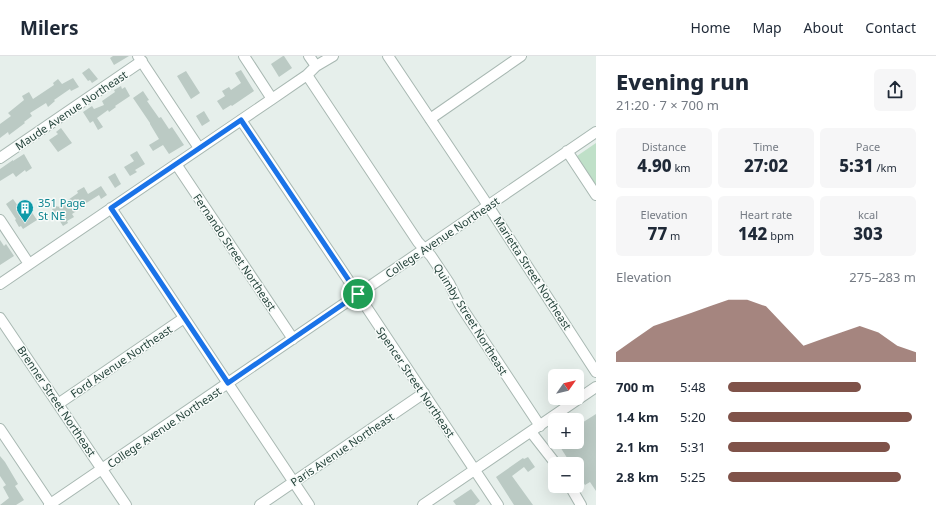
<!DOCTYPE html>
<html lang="en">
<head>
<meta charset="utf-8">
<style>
  :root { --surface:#fff; --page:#f6f6f7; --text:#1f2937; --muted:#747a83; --line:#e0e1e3; --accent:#7f5249 }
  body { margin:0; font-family:"Noto Sans",sans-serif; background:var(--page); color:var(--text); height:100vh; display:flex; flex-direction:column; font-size:15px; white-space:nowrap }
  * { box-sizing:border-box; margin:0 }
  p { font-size:13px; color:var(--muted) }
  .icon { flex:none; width:22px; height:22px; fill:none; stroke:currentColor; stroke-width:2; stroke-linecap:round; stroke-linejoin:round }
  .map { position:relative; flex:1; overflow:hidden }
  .details { display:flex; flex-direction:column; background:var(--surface); width:340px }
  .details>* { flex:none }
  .needle { width:26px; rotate:56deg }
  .fabs { position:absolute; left:548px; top:313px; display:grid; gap:8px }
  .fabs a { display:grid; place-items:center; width:36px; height:36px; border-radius:6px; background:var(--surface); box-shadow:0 4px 16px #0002; font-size:20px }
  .pin { position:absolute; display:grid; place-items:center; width:34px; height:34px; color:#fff; margin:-17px; border:2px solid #fff; border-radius:50%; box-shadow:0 1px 4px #0007 }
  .round { display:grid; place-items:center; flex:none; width:42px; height:42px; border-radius:6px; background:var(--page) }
  .head { display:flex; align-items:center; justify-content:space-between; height:68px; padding:0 20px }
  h1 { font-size:22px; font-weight:800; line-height:30px }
  .stats { display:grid; grid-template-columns:repeat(3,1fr); gap:6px; height:68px; padding:4px 20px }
  .stats div { display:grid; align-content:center; border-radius:6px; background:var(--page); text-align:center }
  .stats b { font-size:17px; font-weight:800 }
  .stats small { font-size:11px; font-weight:400 }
  .stats p { font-size:11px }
  .chart { height:112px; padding:8px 20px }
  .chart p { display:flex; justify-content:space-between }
  .chart svg { width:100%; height:72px; margin-top:4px; fill:var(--accent); opacity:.7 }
  ul { padding:0 20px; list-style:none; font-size:13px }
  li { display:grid; grid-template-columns:64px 48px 1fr; align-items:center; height:30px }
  li i { height:10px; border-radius:5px; background:var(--accent) }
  header { display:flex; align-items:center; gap:24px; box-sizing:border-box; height:56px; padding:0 20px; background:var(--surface); border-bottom:1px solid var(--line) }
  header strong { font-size:19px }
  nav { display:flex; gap:22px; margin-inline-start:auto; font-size:14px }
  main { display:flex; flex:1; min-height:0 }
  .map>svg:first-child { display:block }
  .green { fill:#bfe0c8 }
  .building { fill:#bbcac4 }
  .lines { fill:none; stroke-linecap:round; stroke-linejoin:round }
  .minor-casing { stroke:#a8b8b2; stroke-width:12 }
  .minor { stroke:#fff; stroke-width:10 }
  .route-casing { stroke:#fff; stroke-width:8 }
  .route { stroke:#1a73e8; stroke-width:5 }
  .labels { text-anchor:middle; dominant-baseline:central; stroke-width:3; stroke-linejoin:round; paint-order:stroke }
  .street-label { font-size:11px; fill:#24423a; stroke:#f7fbf9 }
  .culture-label { font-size:11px; fill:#0d838f; stroke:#f7fbf9; text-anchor:start }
</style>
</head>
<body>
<header>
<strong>Milers</strong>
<nav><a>Home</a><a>Map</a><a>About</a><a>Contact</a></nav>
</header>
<main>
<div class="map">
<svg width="596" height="449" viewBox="0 0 596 449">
  <rect width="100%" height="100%" fill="#e6efeb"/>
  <path class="green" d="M 596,87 L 596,129 L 577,100 Z"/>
  <path class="building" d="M 113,0 L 129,0 L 114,9 L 110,2 Z
    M 283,0 L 284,0 L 292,12 L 279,21 L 271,8 Z
    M 89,12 L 98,23 L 92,27 L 90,24 L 88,25 L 82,17 Z
    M 241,14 L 254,35 L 232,50 L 231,49 L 223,54 L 217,45 L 225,40 L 222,35 L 229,31 L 231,34 L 241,27 L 235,17 Z
    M 186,15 L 200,37 L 191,43 L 177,20 Z
    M 73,22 L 79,31 L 71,35 L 70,33 L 54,44 L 55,45 L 48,51 L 46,47 L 30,57 L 32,60 L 24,66 L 25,67 L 9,79 L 8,76 L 0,82 L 0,68 L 11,60 L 8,57 L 24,44 L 22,40 L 29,36 L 33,43 L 54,29 L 53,27 L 58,23 L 62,28 Z
    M 121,30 L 122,33 L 125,31 L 130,40 L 115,50 L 116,51 L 109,56 L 108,54 L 97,62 L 103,71 L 98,74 L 93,65 L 90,67 L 83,56 L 92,50 L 94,53 L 104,49 L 102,45 L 115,36 L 114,34 Z
    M 143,35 L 149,44 L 147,45 L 159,62 L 161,61 L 169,73 L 172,71 L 184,89 L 169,98 L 163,89 L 153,95 L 149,89 L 159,83 L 150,68 L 150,67 L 133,42 Z
    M 204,55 L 210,65 L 202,70 L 196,60 Z
    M 61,72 L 72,87 L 58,96 L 49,84 L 58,78 L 56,76 Z
    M 137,95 L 145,108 L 135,114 L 137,116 L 130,120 L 124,111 L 134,105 L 130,99 Z
    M 24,98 L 32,112 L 26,116 L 25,114 L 16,121 L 13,117 L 0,125 L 0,113 L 13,104 L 13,105 Z
    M 115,117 L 121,128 L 115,132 L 108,121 Z
    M 101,130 L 107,139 L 101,143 L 99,139 L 80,151 L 81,152 L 72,158 L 74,161 L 67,165 L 68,167 L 63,170 L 52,153 L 57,150 L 58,151 L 78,137 L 77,135 L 84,131 L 88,138 Z
    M 13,143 L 25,160 L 31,155 L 37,164 L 23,173 L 21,170 L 19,171 L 15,164 L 16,163 L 6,148 Z
    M 0,184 L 4,190 L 6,188 L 14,200 L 0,209 Z
    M 596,358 L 596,435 L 590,426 L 585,429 L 577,416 L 577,408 L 571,408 L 557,386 L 577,386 L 577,370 Z
    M 0,400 L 5,406 L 18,428 L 15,430 L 24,444 L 16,449 L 0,449 L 9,442 L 3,431 L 6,429 L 0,420 Z
    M 528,401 L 535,411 L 528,416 L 524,411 L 512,420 L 533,449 L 514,449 L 496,421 L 523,402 L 524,403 Z
    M 471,433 L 480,445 L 475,449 L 456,449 L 453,445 Z"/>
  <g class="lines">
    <g class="minor-casing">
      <path id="minor" d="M 138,0 L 199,92
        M 244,0 L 272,43
        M 309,0 L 316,10
        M 388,0 L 483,142 L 596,316
        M 307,19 L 418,186 L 431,200 L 449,227 L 460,249 L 540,370
        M 430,63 L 521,0
        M 241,64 L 363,246 L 498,449
        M 567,95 L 596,139
        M 0,102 L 142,5
        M 176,108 L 293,283
        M 111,152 L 309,449
        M 0,164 L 29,208
        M 0,228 L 272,43 L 307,19 L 316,10 L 333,0
        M 0,262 L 126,449
        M 58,348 L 184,262
        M 0,373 L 51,449
        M 531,376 L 556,408
        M 570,430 L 581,449
        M 49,449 L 596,76
        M 260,449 L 424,337
        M 423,449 L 596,331"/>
    </g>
    <use href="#minor" class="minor"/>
  </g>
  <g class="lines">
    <g class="route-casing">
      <path id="route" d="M 241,64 L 358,238 L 228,327 L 111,152 Z"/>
    </g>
    <use href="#route" class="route"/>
  </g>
  <defs>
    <g id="building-pin" transform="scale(0.9)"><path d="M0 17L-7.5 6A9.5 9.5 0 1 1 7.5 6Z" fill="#0f9aa8" stroke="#f7fbf9"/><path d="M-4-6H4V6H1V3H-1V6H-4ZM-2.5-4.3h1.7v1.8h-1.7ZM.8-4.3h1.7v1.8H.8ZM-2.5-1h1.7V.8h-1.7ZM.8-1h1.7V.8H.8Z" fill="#fff"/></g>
  </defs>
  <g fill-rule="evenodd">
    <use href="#building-pin" x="25" y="152"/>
  </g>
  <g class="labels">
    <g class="street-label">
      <text transform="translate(71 54) rotate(-34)">Maude Avenue Northeast</text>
      <text transform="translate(442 181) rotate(-34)">College Avenue Northeast</text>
      <text transform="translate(235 196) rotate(56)">Fernando Street Northeast</text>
      <text transform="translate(533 217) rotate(57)">Marietta Street Northeast</text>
      <text transform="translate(471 263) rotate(58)">Quimby Street Northeast</text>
      <text transform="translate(121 305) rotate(-34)">Ford Avenue Northeast</text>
      <text transform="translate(416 326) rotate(56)">Spencer Street Northeast</text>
      <text transform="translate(57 345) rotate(56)">Brenner Street Northeast</text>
      <text transform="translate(164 371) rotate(-34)">College Avenue Northeast</text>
      <text transform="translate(342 393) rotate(-34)">Paris Avenue Northeast</text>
    </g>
    <g class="culture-label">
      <text x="38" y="146">351 Page<tspan x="38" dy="13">St NE</tspan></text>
    </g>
  </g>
</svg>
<div class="fabs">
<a><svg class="needle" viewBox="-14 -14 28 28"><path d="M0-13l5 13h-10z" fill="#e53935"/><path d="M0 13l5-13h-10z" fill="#747a83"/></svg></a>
<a>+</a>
<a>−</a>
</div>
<div class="pin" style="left:358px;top:238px;background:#1e9e55"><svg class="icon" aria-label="arrive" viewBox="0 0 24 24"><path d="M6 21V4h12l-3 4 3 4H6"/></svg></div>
</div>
<section class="details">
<div class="head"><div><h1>Evening run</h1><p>21:20 · 7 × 700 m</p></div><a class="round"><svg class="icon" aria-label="share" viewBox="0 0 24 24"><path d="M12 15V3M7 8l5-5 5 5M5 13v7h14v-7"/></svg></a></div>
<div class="stats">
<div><p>Distance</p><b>4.90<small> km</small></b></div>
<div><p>Time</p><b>27:02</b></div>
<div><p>Pace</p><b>5:31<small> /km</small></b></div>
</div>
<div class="stats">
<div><p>Elevation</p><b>77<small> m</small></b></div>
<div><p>Heart rate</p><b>142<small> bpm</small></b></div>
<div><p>kcal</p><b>303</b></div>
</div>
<div class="chart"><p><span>Elevation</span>275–283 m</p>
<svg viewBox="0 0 160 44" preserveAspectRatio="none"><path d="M0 44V38L10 30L20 22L30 18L40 14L50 10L60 6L70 6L80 10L90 22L100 34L110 30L120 26L130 22L140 26L150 34L160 38V44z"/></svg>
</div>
<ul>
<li><b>700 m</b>5:48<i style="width:71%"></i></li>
<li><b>1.4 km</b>5:20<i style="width:98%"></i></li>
<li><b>2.1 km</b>5:31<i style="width:86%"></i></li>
<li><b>2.8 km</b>5:25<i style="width:92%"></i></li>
</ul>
</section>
</main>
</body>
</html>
